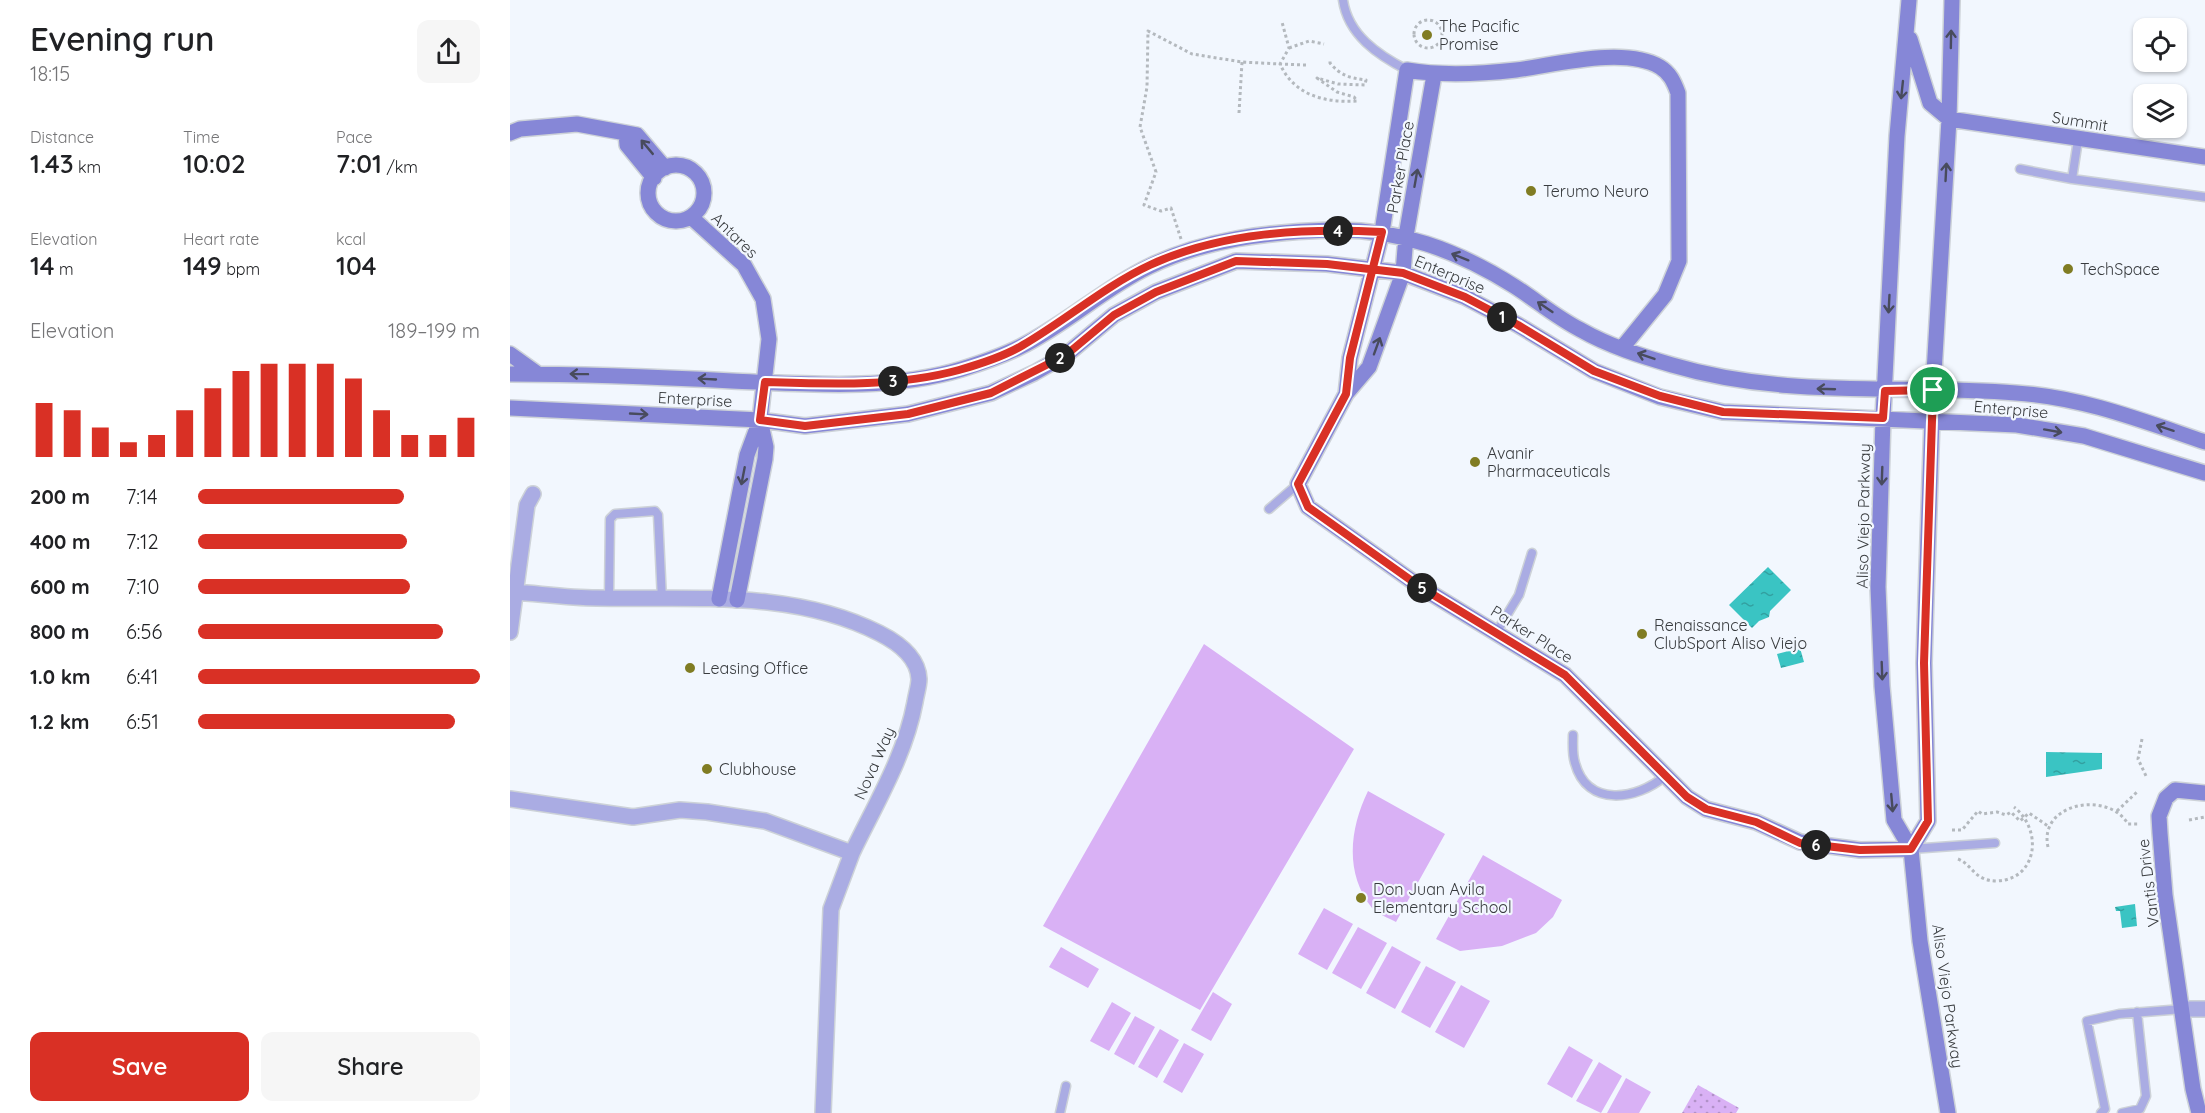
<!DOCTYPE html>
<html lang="en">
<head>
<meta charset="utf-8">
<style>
  :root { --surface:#fff; --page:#f6f6f6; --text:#202124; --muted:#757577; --accent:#d93025 }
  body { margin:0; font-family:Quicksand,sans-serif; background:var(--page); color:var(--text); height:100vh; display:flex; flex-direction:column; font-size:22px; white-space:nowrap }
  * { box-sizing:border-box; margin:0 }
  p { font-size:20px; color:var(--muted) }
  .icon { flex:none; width:33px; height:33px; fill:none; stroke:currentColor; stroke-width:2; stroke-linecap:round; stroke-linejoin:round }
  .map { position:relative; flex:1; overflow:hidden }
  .details { display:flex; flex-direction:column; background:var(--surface); width:510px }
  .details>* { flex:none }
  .tools { position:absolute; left:1623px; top:18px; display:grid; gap:12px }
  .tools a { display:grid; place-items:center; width:54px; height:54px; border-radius:12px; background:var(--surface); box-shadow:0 2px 4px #0004; font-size:30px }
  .pin { position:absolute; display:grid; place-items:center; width:51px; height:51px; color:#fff; margin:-26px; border:3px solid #fff; border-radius:50%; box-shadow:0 2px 6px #0007 }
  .km { position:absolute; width:30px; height:30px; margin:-15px; border-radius:50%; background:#222; color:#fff; font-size:16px; line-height:30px; text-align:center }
  .round { display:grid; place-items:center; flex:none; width:63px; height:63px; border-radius:12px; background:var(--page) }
  .headline { display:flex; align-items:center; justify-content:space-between; height:102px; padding:0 30px }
  h1 { font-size:33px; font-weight:600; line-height:45px }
  .figures { display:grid; grid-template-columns:repeat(3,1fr); gap:9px; height:102px; padding:6px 30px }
  .figures div { display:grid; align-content:center }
  .figures b { font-size:26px; font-weight:600 }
  .figures small { font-size:16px; font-weight:400 }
  .figures p { font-size:16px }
  .chart { height:168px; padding:12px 30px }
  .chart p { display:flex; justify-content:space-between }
  .chart svg { width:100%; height:108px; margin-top:6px; stroke:var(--accent); stroke-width:6 }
  .button { display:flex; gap:12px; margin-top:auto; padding:12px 30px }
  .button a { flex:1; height:69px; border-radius:12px; background:var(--accent); color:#fff; font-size:24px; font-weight:600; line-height:69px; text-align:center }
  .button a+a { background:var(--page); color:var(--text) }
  ul { padding:0 30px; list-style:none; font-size:20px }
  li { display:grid; grid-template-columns:96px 72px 1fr; align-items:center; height:45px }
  li i { height:15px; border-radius:8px; background:var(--accent) }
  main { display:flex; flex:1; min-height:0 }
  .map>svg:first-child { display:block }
  .park { fill:url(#park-dots) }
  .garden { fill:#d9b1f5 }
  .water { fill:url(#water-ripples) }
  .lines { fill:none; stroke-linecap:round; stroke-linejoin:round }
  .lane-casing { stroke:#cdd2d8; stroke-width:11 }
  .street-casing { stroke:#cdd2d8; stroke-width:18 }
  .secondary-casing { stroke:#cdd2d8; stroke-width:18 }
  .path { stroke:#b4b9be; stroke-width:3; stroke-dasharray:3 3; stroke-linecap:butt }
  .lane { stroke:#aaace3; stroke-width:8 }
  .street { stroke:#aaace3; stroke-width:15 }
  .secondary { stroke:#8687d7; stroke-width:15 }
  .oneway { stroke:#484b5d }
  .route-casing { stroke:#fff; stroke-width:12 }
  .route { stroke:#d93025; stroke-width:8 }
  .poi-dot { fill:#807c23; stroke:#f2f7fe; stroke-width:2 }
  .labels { text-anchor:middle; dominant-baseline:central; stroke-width:4.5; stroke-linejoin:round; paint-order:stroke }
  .poi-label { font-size:16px; fill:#393c3f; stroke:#f2f7fe; text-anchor:start }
  .street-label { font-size:16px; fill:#393c3f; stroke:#f2f7fe }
</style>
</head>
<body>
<main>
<section class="details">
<div class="headline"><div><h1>Evening run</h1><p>18:15</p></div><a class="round"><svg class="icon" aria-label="share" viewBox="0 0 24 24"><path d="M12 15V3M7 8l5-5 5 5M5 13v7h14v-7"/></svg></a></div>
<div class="figures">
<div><p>Distance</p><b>1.43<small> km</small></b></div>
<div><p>Time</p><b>10:02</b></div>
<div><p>Pace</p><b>7:01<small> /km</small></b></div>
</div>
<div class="figures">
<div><p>Elevation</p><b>14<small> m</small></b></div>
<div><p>Heart rate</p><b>149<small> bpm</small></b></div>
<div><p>kcal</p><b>104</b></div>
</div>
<div class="chart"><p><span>Elevation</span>189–199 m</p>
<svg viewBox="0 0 160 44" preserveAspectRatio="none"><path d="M5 44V22M15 44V25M25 44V32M35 44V38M45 44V35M55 44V25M65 44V16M75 44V9M85 44V6M95 44V6M105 44V6M115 44V12M125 44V25M135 44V35M145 44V35M155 44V28"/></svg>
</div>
<ul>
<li><b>200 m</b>7:14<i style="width:73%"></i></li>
<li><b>400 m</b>7:12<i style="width:74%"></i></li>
<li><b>600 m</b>7:10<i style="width:75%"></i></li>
<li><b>800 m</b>6:56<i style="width:87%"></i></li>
<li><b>1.0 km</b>6:41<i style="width:100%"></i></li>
<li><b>1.2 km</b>6:51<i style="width:91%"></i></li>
</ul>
<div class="button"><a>Save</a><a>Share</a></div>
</section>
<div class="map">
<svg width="1695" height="1113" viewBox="0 0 1695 1113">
  <defs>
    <pattern id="park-dots" width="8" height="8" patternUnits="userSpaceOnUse" patternTransform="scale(1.5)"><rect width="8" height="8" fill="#d9b1f5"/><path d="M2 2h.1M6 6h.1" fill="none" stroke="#b191c8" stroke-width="1.8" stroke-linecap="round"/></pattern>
    <pattern id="water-ripples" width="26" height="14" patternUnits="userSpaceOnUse" patternTransform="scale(1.5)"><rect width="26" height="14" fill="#3ac4c3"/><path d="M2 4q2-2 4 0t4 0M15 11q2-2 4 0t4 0" fill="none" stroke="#32a0a0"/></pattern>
  </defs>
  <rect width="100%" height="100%" fill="#f2f7fe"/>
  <path class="park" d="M 1188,1085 L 1229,1108 L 1226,1113 L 1172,1113 Z"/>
  <path class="garden" d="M 694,644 L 844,749 L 690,1010 L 533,926 Z
    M 858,791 L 935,834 L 886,922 C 879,918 867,914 862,908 C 834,873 840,828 858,791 Z
    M 973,855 L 1052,900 L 1043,917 L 1026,933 L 992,946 L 950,951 L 926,939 Z
    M 814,908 L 843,924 L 817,970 L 788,954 Z
    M 848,927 L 877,943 L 851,989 L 822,973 Z
    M 882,946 L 911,962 L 885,1009 L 856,993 Z
    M 551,947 L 589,969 L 578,988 L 539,967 Z
    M 916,966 L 946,982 L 920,1028 L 891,1012 Z
    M 951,985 L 980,1001 L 954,1048 L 925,1032 Z
    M 703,992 L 722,1004 L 701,1041 L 681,1030 Z
    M 602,1002 L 621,1013 L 599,1051 L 580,1041 Z
    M 625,1016 L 645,1027 L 624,1065 L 604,1054 Z
    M 650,1029 L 669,1040 L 647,1078 L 628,1067 Z
    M 674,1043 L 694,1054 L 672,1093 L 653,1082 Z
    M 1059,1046 L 1083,1060 L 1062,1098 L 1037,1084 Z
    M 1089,1062 L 1112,1076 L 1091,1113 L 1066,1101 Z
    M 1116,1078 L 1141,1092 L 1129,1113 L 1097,1113 Z"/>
  <path class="water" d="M 1258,567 L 1281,590 L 1260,611 L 1259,617 L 1249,621 L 1242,628 L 1219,605 Z
    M 1290,648 L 1294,662 L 1271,668 L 1267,654 Z
    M 1536,752 L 1592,753 L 1592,769 L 1536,777 Z
    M 1625,904 L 1627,926 L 1612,928 L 1610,911 L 1606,911 L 1605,907 Z"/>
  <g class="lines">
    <g class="lane-casing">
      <path id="lane" d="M 833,0 C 838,35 868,55 897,70
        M 1568,140 L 1562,179 L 1695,197
        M 1510,169 L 1562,179
        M 759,509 L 788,484
        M 99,598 L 100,519 L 105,514 L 145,511 L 148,515 L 152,600
        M 986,633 L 1009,595 L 1022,553
        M 1063,735 C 1063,744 1062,754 1065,763 C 1077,808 1127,800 1155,776
        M 1401,849 L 1485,843
        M 550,1113 L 556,1086
        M 1591,1113 L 1595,1109 L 1577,1021 L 1609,1014 L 1673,1009
        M 1612,1113 L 1630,1109 L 1636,1096 L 1627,1012"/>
    </g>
    <g class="street-casing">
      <path id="street" d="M 0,632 L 17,505 L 23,494
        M 0,799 L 123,817 L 170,810 L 197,812 L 255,821 L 342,853 C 366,803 395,756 405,702 C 406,695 409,686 409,679 C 408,657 387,642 369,633 C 282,589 181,600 87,598 C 59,598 32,594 5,592
        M 1674,1009 L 1695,1009
        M 313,1113 L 321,909 L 342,853"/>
    </g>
    <g class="secondary-casing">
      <path id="secondary" d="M 1399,0 L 1387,136 L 1373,418 L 1368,587 L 1372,686 L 1384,820 L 1401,849 L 1410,941 L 1438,1113
        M 1400,39 L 1420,103 L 1439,119 L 1695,157
        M 924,75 L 896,236 L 893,273 L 859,367 L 836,394 L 788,484 L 798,507 L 909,586 L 1055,675 L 1177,797 L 1196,809 L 1246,822 L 1290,842 L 1350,850 L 1401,849
        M 0,133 L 10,129 L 67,124 L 127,135 L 155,168
        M 116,134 L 117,145 L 144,178
        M138 193a28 28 0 1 1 56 0a28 28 0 1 1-56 0Z
        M 181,217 L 234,265 L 253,299 L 259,339 L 250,420 L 237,455 L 209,599
        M 0,354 L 28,374
        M 0,374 C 74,374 148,377 222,381 C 297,384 380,391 452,369 C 471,363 492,356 510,347 C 555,325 593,289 638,267 C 694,239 759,232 820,230 C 888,228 947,250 1004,286 C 1026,300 1047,318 1071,330 C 1099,346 1131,356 1162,365 C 1277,399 1389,384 1506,393 C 1572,397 1633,421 1695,442
        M 836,394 L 840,358 L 872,232 L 897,70 C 932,76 970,74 1006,70 C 1045,65 1114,46 1150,67 C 1160,73 1164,82 1168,93 L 1169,261 L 1155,295 L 1112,348
        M 0,408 L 250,420 L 295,426 L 398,414 L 481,393 L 524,373 L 556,355 L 604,315 L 646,292 L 726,261 L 817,264 L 893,273 L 955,297 L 1008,325 L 1084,371 L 1150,397 L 1213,412 L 1507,425 L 1574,436 L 1695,473
        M 227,600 L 255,459 L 256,447 L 250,420
        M 1401,849 L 1418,821 L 1414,663 L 1416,598 L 1423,390 L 1439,119 L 1442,0
        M 1689,1113 L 1683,1089 L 1655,895 L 1650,833 L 1649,816 L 1656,798 L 1665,790 L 1695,793"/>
    </g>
    <path class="path" d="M904 34a14 14 0 1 1 28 0a14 14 0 1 1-28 0Z
      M 779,48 L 799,41 L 814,44
      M 796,65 L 770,64 C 784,95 814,103 847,101 L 844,97 L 827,92 L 807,78 L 828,84 L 855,85 L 856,80 C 840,78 831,76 820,63 L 820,59
      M 729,113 L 732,62
      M 671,239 L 661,208 L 651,211 L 634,205 L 646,172 L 630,127 L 637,87 L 638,31 L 682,54 L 732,62 L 770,64 L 779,48 L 772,22
      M 1632,739 L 1628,759 L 1637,778
      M 1607,811 L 1627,792
      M 1679,820 L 1695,817
      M 1442,830 L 1452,830 L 1468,811 L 1472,814 L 1487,812 L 1496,815 L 1501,812 L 1510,821 L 1519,813 L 1538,826
      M 1538,847 C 1528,803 1598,790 1618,824 L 1630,824
      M 1448,859 C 1463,865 1464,881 1487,881 C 1528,879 1533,830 1504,807"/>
    <use href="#lane" class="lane"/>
    <use href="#street" class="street"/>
    <use href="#secondary" class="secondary"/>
  </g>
  <defs><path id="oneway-shaft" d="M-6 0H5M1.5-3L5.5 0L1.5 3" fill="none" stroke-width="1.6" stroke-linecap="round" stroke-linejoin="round" transform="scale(1.5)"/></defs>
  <g class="oneway">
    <use href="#oneway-shaft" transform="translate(1441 39) rotate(-89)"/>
    <use href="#oneway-shaft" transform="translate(1392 90) rotate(96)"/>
    <use href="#oneway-shaft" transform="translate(137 147) rotate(-130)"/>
    <use href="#oneway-shaft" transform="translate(1436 172) rotate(-87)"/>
    <use href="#oneway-shaft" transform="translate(906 178) rotate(-80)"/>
    <use href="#oneway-shaft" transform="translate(950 257) rotate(-158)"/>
    <use href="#oneway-shaft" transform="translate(1379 304) rotate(93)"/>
    <use href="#oneway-shaft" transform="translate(1035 307) rotate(-146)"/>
    <use href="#oneway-shaft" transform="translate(867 346) rotate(-70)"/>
    <use href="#oneway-shaft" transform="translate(1136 356) rotate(-161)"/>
    <use href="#oneway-shaft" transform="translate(69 374) rotate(-179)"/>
    <use href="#oneway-shaft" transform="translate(197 379) rotate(-177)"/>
    <use href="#oneway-shaft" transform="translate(1316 389) rotate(-178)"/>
    <use href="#oneway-shaft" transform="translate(129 414) rotate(3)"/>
    <use href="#oneway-shaft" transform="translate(1655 428) rotate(-162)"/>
    <use href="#oneway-shaft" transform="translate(1543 431) rotate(10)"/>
    <use href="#oneway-shaft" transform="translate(233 476) rotate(101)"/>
    <use href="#oneway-shaft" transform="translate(1372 476) rotate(92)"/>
    <use href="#oneway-shaft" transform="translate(1372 671) rotate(88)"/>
    <use href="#oneway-shaft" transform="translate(1382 803) rotate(85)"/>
  </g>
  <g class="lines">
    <g class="route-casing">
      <path id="route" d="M 1423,390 L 1375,391 L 1373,418 L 1213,412 L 1150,396 L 1084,371 L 1008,325 L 955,297 L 893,273 L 817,264 L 726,261 L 646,292 L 604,315 L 556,355 L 481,393 L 398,414 L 295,426 L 250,420 L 255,382 C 320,384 387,387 449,370 C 470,364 495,356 513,345 C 556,320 595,286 640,265 C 711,232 795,228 872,232 L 840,358 L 836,394 L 788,484 L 798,507 L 909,586 L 1055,675 L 1177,797 L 1196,809 L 1246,822 L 1290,843 L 1350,850 L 1401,849 L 1418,821 L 1414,663 L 1423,390"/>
    </g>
    <use href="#route" class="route"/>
  </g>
  <g class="poi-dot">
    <circle cx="917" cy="35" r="6"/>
    <circle cx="1021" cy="191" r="6"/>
    <circle cx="1558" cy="269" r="6"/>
    <circle cx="965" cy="462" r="6"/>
    <circle cx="1132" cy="634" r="6"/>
    <circle cx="180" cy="668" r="6"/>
    <circle cx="197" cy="769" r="6"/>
    <circle cx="851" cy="898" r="6"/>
  </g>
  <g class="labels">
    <g class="poi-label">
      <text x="929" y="26">The Pacific<tspan x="929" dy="18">Promise</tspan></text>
      <text x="1033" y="191">Terumo Neuro</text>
      <text x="1570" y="269">TechSpace</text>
      <text x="977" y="453">Avanir<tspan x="977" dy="18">Pharmaceuticals</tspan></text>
      <text x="1144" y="625">Renaissance<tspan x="1144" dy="18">ClubSport Aliso Viejo</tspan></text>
      <text x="192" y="668">Leasing Office</text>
      <text x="209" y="769">Clubhouse</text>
      <text x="863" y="889">Don Juan Avila<tspan x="863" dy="18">Elementary School</tspan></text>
    </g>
    <g class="street-label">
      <text transform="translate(1570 121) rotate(9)">Summit</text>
      <text transform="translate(890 167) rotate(-80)">Parker Place</text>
      <text transform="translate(225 235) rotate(44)">Antares</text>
      <text transform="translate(940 274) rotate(23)">Enterprise</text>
      <text transform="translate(185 399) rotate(3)">Enterprise</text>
      <text transform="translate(1501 409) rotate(5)">Enterprise</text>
      <text transform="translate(1353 516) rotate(-89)">Aliso Viejo Parkway</text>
      <text transform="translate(1022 634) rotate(32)">Parker Place</text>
      <text transform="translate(364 763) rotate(-66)">Nova Way</text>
      <text transform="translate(1638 883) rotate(-97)">Vantis Drive</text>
      <text transform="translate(1438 996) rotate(82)">Aliso Viejo Parkway</text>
    </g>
  </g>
</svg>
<div class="tools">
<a><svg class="icon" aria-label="locate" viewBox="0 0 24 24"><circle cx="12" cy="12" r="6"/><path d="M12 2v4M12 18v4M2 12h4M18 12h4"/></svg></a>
<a><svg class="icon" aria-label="layers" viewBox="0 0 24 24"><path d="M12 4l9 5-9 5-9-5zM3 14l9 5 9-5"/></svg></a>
</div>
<div class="pin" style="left:1423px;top:390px;background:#1e9e55"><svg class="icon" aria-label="arrive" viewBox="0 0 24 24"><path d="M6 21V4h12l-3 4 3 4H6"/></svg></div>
<b class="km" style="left:992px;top:317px">1</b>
<b class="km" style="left:550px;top:358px">2</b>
<b class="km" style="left:383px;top:381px">3</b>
<b class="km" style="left:828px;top:231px">4</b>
<b class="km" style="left:912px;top:588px">5</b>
<b class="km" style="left:1306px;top:845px">6</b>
</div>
</main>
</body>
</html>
